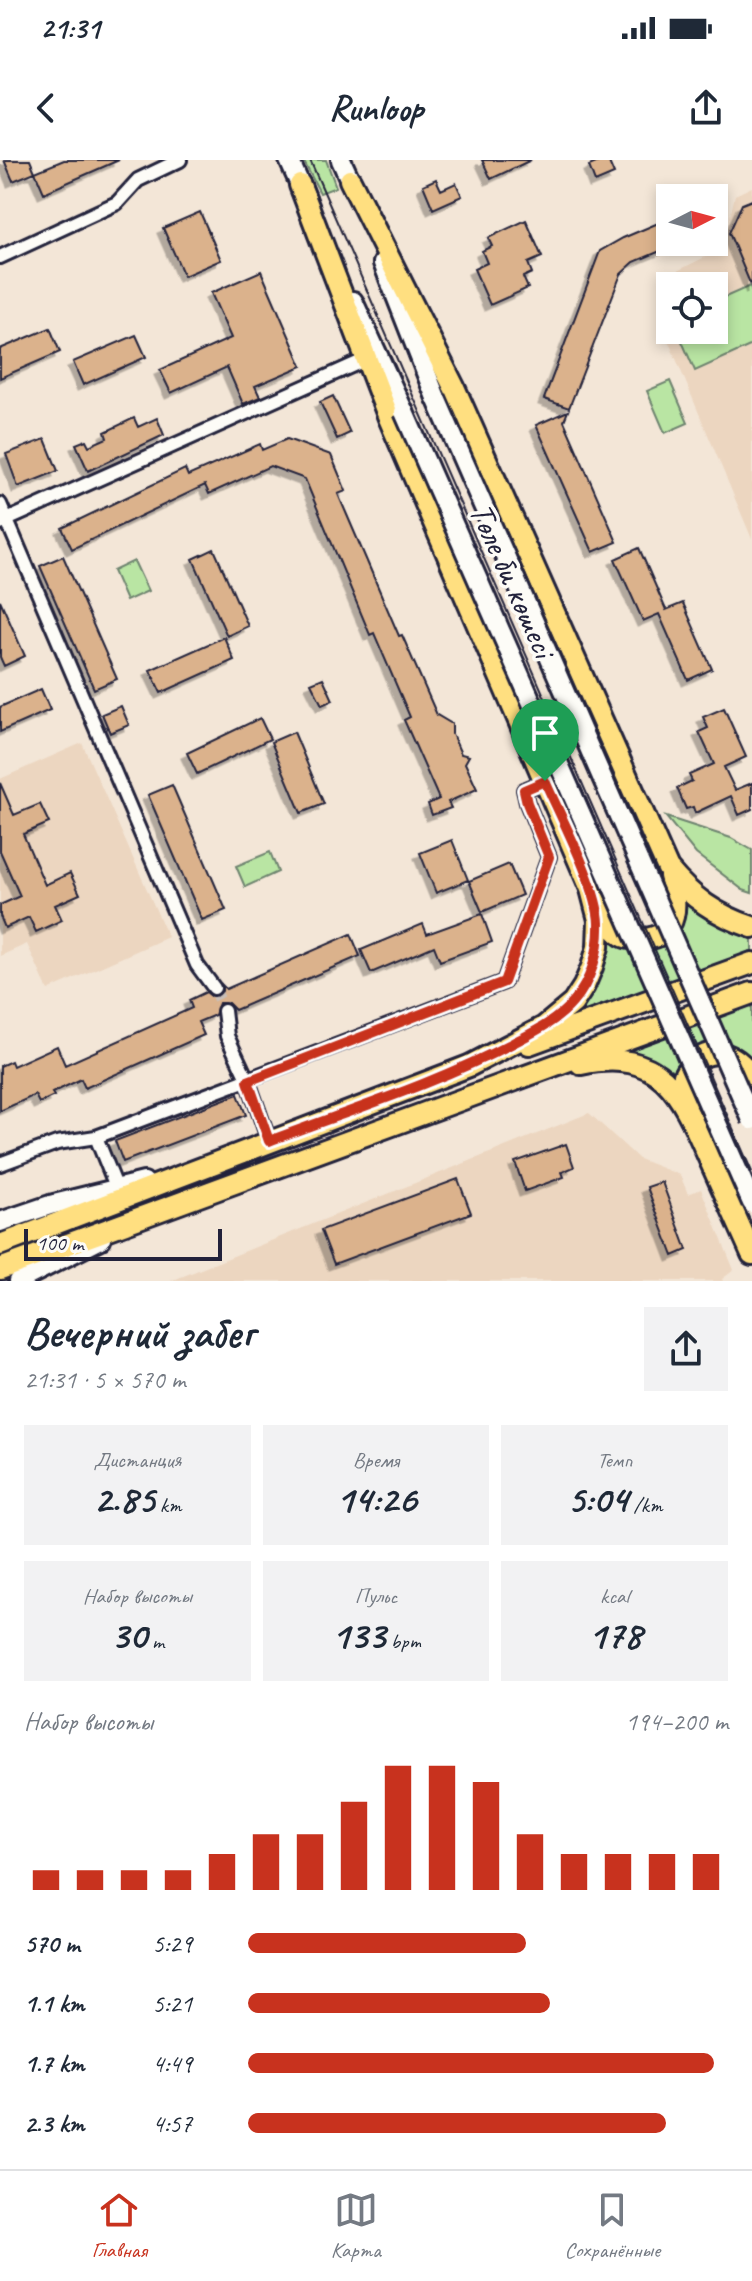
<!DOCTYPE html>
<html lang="ru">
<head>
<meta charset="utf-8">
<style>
  :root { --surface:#fff; --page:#f2f2f3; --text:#1f2937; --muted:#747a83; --line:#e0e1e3; --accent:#c8321e }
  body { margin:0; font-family:Caveat,sans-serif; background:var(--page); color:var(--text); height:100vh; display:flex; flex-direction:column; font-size:30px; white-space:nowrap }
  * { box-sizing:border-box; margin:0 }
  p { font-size:26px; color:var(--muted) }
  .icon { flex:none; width:44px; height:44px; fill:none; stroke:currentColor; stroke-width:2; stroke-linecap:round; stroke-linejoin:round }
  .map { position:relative; height:1121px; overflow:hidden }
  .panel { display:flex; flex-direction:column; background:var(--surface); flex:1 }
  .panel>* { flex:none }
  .needle { width:52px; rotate:84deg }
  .buttons { position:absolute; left:656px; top:24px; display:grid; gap:16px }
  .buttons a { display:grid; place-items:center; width:72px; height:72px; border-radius:0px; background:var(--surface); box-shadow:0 4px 12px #0003; font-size:40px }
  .scale { position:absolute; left:24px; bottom:20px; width:198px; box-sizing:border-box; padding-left:8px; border:4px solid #22223b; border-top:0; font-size:22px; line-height:28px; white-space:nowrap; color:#22223b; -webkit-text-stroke:6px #fdfcf7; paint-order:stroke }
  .pin { position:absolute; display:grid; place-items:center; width:68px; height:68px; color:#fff; margin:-82px -34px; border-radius:50% 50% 50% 0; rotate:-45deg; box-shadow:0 0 8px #0007 }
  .pin .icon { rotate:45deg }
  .round { display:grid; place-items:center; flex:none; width:84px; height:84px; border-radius:0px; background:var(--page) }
  .headline { display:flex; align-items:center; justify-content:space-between; height:136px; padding:0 24px }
  h1 { font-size:44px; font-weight:800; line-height:60px }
  .figures { display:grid; grid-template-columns:repeat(3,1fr); gap:12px; height:136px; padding:8px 24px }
  .figures div { display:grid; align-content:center; border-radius:0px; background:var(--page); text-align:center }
  .figures b { font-size:40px; font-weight:800 }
  .figures small { font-size:22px; font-weight:400 }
  .figures p { font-size:22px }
  .chart { height:224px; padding:16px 24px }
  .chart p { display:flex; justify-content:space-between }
  .chart svg { width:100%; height:144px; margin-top:8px; stroke:var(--accent); stroke-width:6 }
  ul { padding:0 24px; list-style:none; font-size:26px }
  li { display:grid; grid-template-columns:128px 96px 1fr; align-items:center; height:60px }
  li i { height:20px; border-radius:10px; background:var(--accent) }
  .status { display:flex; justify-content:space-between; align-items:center; height:56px; padding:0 40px; background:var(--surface); direction:ltr }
  .status svg { height:22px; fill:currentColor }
  header { display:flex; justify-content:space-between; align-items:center; height:104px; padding:0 24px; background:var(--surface); font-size:36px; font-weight:800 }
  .tabs { display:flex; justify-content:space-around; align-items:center; height:112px; border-top:2px solid var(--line); background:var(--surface); font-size:22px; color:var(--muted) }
  .tabs a { display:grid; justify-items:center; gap:4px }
  .tabs .selected { color:var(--accent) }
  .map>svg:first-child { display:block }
  .built { fill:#ecd6c0 }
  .green { fill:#b9e5a3; stroke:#6e846f; stroke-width:2 }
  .building { fill:#dbb28c; stroke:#22223b; stroke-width:2; filter:url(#shadow) }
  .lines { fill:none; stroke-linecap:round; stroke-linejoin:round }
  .street-tunnel { stroke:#c9bfb8; stroke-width:12; stroke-dasharray:12 6; stroke-linecap:butt }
  .street-casing { stroke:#22223b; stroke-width:18 }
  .secondary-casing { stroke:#22223b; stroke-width:24 }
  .primary-casing { stroke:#22223b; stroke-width:26 }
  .street { stroke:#fdfcf7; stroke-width:12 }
  .secondary { stroke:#fdfcf7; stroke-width:18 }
  .primary { stroke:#ffdf80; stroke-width:20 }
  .tram { stroke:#22223b; stroke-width:2 }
  .secondary-bridge-casing { stroke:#22223b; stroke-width:24; stroke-linecap:butt }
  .secondary-bridge { stroke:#fdfcf7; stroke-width:18 }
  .route-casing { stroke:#fff; stroke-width:16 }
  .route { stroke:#c8321e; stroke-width:10 }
  .labels { text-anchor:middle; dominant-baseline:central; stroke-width:7; stroke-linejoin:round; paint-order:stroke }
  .street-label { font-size:34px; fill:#22223b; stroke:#fdfcf7 }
</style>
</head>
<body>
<div class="status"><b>21:31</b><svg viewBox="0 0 49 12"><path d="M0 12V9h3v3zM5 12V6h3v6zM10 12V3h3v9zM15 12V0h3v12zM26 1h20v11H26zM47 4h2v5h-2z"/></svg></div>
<header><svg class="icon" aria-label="back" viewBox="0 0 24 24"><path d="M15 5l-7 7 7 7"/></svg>Runloop<svg class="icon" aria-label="share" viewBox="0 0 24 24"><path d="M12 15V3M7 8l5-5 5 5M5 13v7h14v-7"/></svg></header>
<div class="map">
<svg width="752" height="1121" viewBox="0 0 752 1121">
  <defs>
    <filter id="shadow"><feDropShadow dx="-5.5" dy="5.5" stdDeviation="0" flood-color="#0004"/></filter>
  </defs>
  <rect width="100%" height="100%" fill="#f3e6d7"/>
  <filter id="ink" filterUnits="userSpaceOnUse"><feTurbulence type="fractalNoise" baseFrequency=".0125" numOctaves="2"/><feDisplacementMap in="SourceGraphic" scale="16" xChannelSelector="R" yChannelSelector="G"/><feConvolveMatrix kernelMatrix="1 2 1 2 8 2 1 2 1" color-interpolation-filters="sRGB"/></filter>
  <g filter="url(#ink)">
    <path class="built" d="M 752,27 L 752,379 L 660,161 L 670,155 L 670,170 L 714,170 L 714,126 L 677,126 L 671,114 L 723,88 L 735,35 Z
      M 82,583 L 168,777 L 48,830 L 27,784 L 0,796 L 0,619 Z
      M 589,953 L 639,999 L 680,1015 L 688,1034 L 701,1029 L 734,1110 L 722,1119 L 723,1121 L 171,1121 Z"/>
    <path class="green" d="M 303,0 L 326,0 L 336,27 L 320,33 Z
      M 750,126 L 752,132 L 752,185 L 695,211 L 677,170 L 714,170 L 714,142 Z
      M 670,221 L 688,263 L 665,273 L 647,231 Z
      M 134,401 L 148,431 L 126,441 L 113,411 Z
      M 666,657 L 731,678 L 752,690 L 752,733 L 743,730 L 696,694 Z
      M 270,692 L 278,712 L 245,727 L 236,706 Z
      M 681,736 L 693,749 L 752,775 L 752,791 L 566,859 L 606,769 L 664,778 Z
      M 752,840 L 752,907 L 684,897 L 670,913 L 651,898 L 618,889 Z"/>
    <path class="building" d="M 4,0 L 30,0 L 35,12 L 13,21 Z
      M 64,0 L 119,0 L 44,33 L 35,12 Z
      M 482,0 L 531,0 L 491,19 Z
      M 603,0 L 608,0 L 614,14 L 595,22 L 589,6 Z
      M 436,19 L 441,30 L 456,23 L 462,36 L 433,49 L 423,25 Z
      M 752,40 L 752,128 L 729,73 L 742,44 Z
      M 200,52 L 221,100 L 184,116 L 163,68 Z
      M 670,58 L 670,87 L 634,102 L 621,114 L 569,248 L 544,239 L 600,91 L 623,78 Z
      M 526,60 L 542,97 L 528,103 L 532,113 L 523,117 L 528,128 L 490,145 L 474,109 L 487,103 L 482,91 L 492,86 L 488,78 Z
      M 261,111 L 302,206 L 255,226 L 260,237 L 243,244 L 227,207 L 171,233 L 160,210 L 231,178 L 211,133 Z
      M 50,168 L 60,192 L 0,218 L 0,189 Z
      M 136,175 L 146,197 L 83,225 L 73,202 Z
      M 333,236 L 350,273 L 337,279 L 320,242 Z
      M 568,251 L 564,261 L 617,382 L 593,392 L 536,265 Z
      M 134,258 L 138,267 L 157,258 L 164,275 L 88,311 L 76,284 L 86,280 L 89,286 L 107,278 L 105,272 Z
      M 45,279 L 58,311 L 18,327 L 6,294 Z
      M 287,279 L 331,295 L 346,331 L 338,334 L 399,476 L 402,475 L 437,555 L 452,564 L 452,574 L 461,594 L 469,596 L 465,603 L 477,629 L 448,642 L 451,648 L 432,655 L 428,644 L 439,639 L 404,560 L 410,557 L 374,473 L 370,475 L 305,319 L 270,306 L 209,334 L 205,325 L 72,389 L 62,368 L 185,309 L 188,316 L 260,284 L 262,290 Z
      M 639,388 L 666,450 L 683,443 L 712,509 L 688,520 L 659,454 L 643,461 L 615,399 Z
      M 214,389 L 248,466 L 227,476 L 193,399 Z
      M 63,396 L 117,519 L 94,529 L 40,406 Z
      M 0,440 L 25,496 L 4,506 L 0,497 Z
      M 224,477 L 234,500 L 161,533 L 150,510 Z
      M 323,518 L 333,540 L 322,545 L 311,523 Z
      M 41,529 L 50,550 L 0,572 L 0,547 Z
      M 121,546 L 129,565 L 110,573 L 102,554 Z
      M 724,548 L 746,597 L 724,607 L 735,630 L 752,623 L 752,649 L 739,655 L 731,636 L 695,653 L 693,647 L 686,649 L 677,628 L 692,621 L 689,615 L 714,604 L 699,572 L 708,568 L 703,557 Z
      M 260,558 L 270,579 L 197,614 L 187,593 Z
      M 294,572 L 324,644 L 301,653 L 271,582 Z
      M 0,623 L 14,655 L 40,644 L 49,663 L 23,674 L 45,725 L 70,713 L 80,734 L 55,745 L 62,760 L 36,772 L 29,757 L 5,768 L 0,756 L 0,745 L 20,736 L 0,691 Z
      M 172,625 L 226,750 L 202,760 L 148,635 Z
      M 452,680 L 468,720 L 436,733 L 420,693 Z
      M 509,704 L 522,735 L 482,752 L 469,721 Z
      M 482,754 L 492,782 L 440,801 L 434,786 L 371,813 L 361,790 L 423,764 L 427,774 Z
      M 351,774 L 360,796 L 235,850 L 228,843 L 219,843 L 215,855 L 198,862 L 204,875 L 85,928 L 81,919 L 52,933 L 54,936 L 39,943 L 35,935 L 0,951 L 0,906 L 11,901 L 13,906 L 57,886 L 65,905 L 192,848 L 189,840 L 206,832 L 211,836 L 219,836 L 222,831 L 222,825 L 226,829 Z
      M 238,934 L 246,955 L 123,1002 L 115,981 Z
      M 566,984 L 574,1007 L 562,1012 L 564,1017 L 525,1031 L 515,1002 Z
      M 458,1019 L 471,1053 L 334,1104 L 321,1070 Z
      M 662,1022 L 687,1090 L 673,1096 L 647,1027 Z"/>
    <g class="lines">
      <path class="street-tunnel" d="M 214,828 L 224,851"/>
      <g class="street-casing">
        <path id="street" d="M 0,97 L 117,43 L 138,20 L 180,0
          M 0,344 L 197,805 L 214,828
          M 0,363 L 369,198
          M 224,851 L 227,876 L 248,921 L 269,981
          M 96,977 L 117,1029
          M 0,1004 L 57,983 L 96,977 L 504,822 L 549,697 L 527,643 L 524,630 L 545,621"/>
      </g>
      <g class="secondary-casing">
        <path id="secondary" d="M 289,0 L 306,38
          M 341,0 L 355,31
          M 383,103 L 436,238
          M 353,141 L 404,252
          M 0,1062 L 50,1045 L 144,1022
          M 18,1121 L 101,1079"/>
      </g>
      <g class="primary-casing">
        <path id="primary" d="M 350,20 L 454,227 L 668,709 C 692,738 716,755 752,767
          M 599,743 C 605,753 611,767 620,774 C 626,779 637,779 644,779 C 680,776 677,742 670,716
          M 529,884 L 752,803
          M 581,904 C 662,887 681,934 709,998 C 723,1030 738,1062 752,1094
          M 686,945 C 685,938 681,927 683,919 C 684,913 689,907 693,903 C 715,883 741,896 752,920
          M 0,1085 L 469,906 L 544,867 L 573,843 L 584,826 L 592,807 L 598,787 L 599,760 L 591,729 L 389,258 L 300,25
          M 0,1109 L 752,833"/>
      </g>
      <use href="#street" class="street"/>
      <use href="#secondary" class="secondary"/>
      <use href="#primary" class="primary"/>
      <path class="tram" d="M 310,0 L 752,1012"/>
      <g class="secondary-bridge-casing">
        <path id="secondary-bridge" d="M 436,238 L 752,960
          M 404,252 L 752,1043"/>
      </g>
      <use href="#secondary-bridge" class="secondary-bridge"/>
    </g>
  </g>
  <g class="lines" filter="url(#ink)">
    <g class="route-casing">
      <path id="route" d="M 545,621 C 560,656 598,727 599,763 C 600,790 591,822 573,842 C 557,861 534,872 513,883 C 435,924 351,950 269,981 L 248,921 L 504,822 L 549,697 L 527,643 L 524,630 Z"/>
    </g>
    <use href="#route" class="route"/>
  </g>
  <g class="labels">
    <g class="street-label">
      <text transform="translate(513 420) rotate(66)">Төле би көшесі</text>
    </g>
  </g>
</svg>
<div class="buttons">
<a><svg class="needle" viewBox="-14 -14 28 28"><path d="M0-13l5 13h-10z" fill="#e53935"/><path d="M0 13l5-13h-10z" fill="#747a83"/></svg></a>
<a><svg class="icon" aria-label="locate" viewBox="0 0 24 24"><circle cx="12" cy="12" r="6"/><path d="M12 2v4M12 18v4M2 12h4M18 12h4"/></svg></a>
</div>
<div class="scale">100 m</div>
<div class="pin" style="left:545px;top:621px;background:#1e9e55"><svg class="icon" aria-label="arrive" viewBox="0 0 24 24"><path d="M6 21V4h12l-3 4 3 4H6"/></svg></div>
</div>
<section class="panel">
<div class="headline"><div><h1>Вечерний забег</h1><p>21:31 · 5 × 570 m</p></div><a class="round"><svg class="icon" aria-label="share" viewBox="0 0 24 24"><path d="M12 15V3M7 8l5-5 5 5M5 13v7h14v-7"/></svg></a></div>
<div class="figures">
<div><p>Дистанция</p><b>2.85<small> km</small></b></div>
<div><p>Время</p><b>14:26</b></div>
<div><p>Темп</p><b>5:04<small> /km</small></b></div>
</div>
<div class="figures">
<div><p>Набор высоты</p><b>30<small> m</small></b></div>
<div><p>Пульс</p><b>133<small> bpm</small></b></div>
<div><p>kcal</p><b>178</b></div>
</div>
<div class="chart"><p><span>Набор высоты</span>194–200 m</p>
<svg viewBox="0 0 160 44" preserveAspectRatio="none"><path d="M5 44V38M15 44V38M25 44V38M35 44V38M45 44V33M55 44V27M65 44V27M75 44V17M85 44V6M95 44V6M105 44V11M115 44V27M125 44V33M135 44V33M145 44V33M155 44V33"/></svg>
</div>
<ul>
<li><b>570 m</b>5:29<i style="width:58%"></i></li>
<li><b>1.1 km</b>5:21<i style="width:63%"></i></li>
<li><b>1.7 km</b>4:49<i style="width:97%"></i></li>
<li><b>2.3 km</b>4:57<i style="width:87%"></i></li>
</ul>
</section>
<nav class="tabs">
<a class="selected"><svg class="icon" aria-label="home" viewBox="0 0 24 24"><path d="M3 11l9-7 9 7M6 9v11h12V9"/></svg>Главная</a>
<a><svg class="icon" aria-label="map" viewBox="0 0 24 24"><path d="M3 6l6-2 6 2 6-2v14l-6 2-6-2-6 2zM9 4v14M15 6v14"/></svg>Карта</a>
<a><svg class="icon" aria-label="saved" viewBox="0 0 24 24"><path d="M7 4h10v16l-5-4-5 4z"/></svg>Сохранённые</a>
</nav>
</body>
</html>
